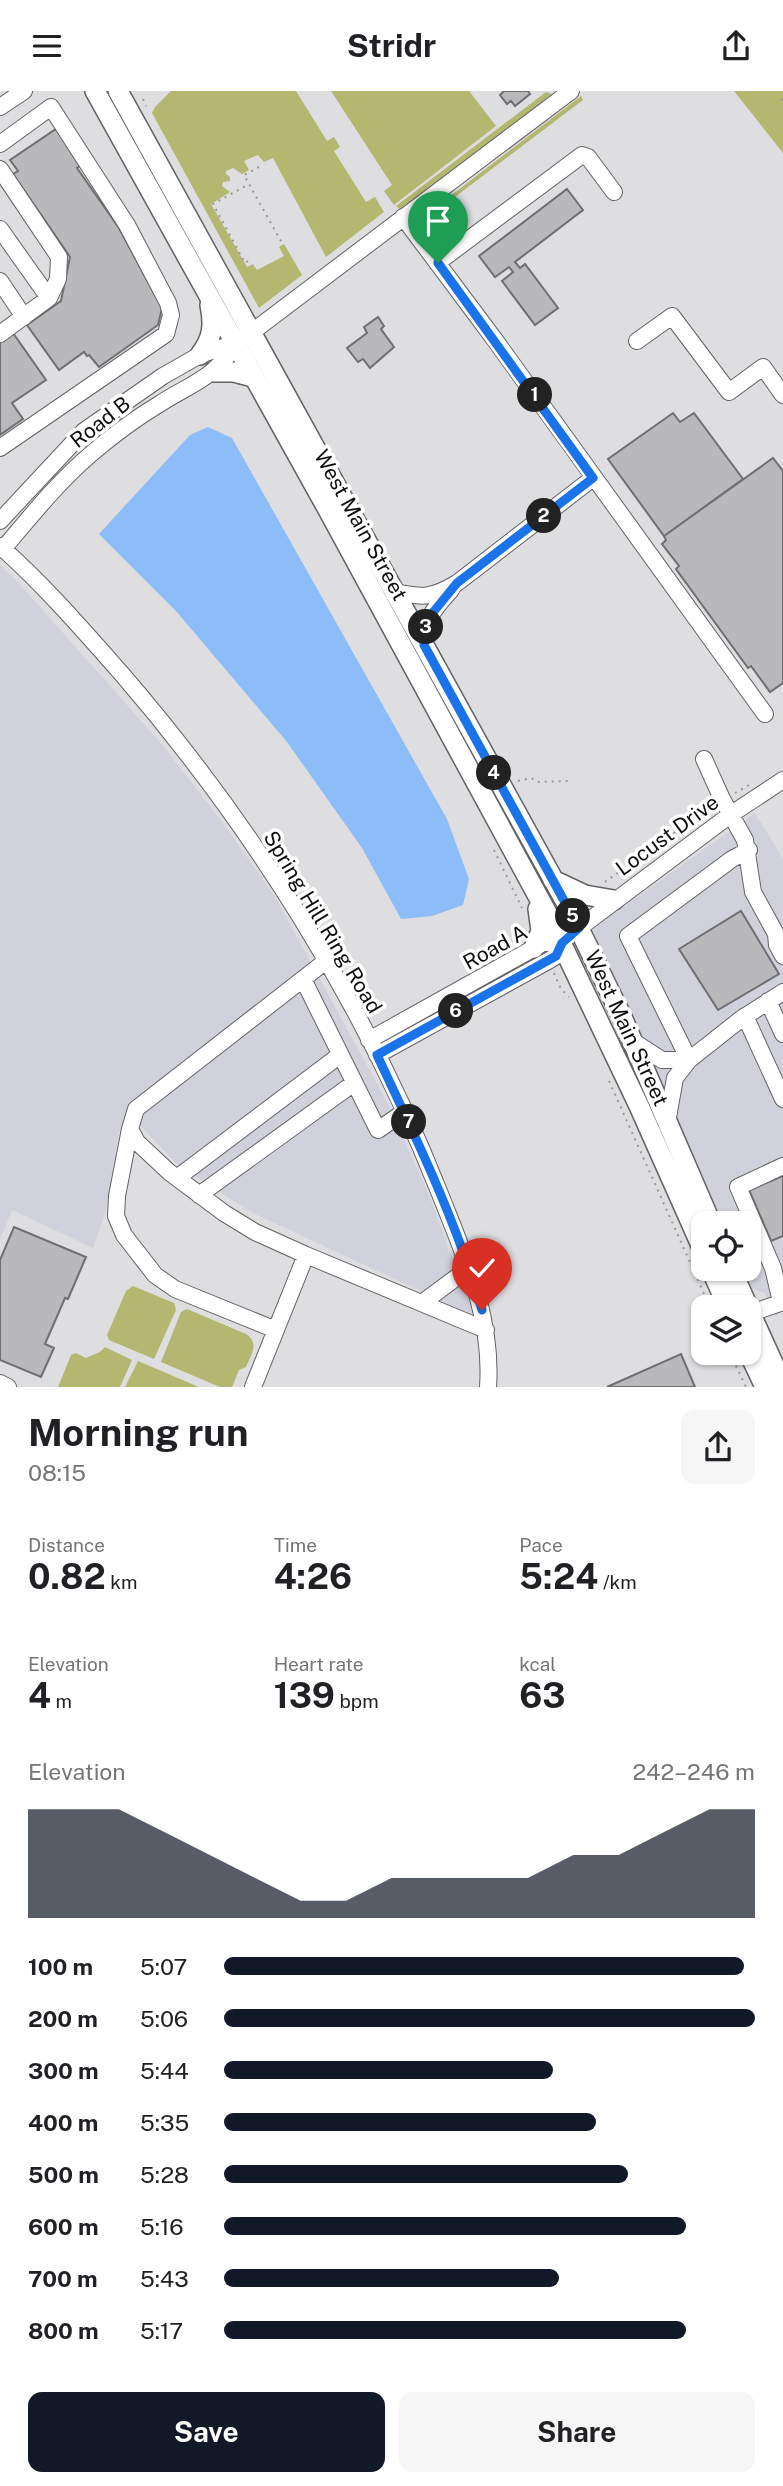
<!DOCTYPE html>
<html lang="en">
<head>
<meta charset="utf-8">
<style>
  :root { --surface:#fff; --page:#f6f6f6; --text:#202124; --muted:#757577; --accent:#111827 }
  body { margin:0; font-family:"Public Sans",sans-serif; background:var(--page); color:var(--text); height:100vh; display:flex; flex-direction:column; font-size:26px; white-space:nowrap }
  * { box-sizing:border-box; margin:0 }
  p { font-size:23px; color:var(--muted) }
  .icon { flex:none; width:38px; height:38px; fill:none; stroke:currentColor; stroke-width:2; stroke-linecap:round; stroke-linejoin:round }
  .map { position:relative; height:1296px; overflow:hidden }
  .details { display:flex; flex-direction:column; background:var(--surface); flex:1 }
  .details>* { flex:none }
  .buttons { position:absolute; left:691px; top:1120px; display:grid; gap:14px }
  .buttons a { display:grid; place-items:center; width:70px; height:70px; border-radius:14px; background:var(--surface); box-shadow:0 2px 5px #0004; font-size:35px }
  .pin { position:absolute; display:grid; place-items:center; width:60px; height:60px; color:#fff; margin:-72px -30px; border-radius:50% 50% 50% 0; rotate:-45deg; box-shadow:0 0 7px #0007 }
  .pin .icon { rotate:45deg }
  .km { position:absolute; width:35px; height:35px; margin:-18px; border-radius:50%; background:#222; color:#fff; font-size:19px; line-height:35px; text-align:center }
  .round { display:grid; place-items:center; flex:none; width:74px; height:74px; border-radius:14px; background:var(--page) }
  .headline { display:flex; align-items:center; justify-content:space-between; height:119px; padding:0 28px }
  h1 { font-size:38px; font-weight:700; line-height:52px }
  .figures { display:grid; grid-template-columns:repeat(3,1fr); gap:10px; height:119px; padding:7px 28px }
  .figures div { display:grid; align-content:center }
  .figures b { font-size:35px; font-weight:700 }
  .figures small { font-size:19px; font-weight:400 }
  .figures p { font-size:19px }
  .chart { height:196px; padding:14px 28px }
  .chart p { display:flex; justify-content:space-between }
  .chart svg { width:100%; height:126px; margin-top:7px; fill:var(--accent); opacity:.7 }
  .cta { display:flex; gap:14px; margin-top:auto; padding:14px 28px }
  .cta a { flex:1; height:80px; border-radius:14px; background:var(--accent); color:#fff; font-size:28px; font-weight:700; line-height:80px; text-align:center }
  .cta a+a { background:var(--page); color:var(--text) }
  ul { padding:0 28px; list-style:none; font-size:23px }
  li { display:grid; grid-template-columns:112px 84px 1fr; align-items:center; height:52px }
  li i { height:18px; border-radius:9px; background:var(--accent) }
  header { display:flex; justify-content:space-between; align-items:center; height:91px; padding:0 28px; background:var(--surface); font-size:32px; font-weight:700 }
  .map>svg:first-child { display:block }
  .built { fill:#d0d1db }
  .green { fill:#b3b770 }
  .water { fill:#8dbdf8 }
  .building { fill:#b9b9bc; stroke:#6f6f72; stroke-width:2 }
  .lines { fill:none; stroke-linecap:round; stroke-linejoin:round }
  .minor-casing { stroke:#626265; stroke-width:18 }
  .major-casing { stroke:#626265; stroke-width:22 }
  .path { stroke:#99999b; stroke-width:2; stroke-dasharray:2 5; stroke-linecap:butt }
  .minor { stroke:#fff; stroke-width:16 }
  .major { stroke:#fff; stroke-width:19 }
  .route-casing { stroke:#fff; stroke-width:14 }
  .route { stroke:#1a73e8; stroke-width:9 }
  .labels { text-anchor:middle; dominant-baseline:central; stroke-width:7; stroke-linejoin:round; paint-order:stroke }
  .street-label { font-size:21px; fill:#0d0d0e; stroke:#fff }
</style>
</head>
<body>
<header><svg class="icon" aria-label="menu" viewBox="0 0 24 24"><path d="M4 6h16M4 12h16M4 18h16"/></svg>Stridr<svg class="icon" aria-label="share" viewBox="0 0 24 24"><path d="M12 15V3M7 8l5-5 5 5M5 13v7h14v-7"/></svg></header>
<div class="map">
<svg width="783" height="1296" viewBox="0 0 783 1296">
  <rect width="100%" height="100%" fill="#dedee1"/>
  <path class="built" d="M 0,474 L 15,488 L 160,651 L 223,732 L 274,804 L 388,1013 L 429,1104 L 474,1225 L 251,1121 L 178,1074 L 130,1024 L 119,1041 L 105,1123 L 93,1157 L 12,1119 L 0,1148 Z
    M 755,722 L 783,767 L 783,1219 L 776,1226 L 765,1202 L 749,1197 L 740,1178 L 749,1178 L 749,1132 L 720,1132 L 594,851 L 593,844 L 595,837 L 602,831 Z"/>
  <path class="green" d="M 171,0 L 296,0 L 327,50 L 334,46 L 340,56 L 334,60 L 366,111 L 375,106 L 384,121 L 326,166 L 273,67 L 264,71 L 258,64 L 244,70 L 249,79 L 242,83 L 233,77 L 226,80 L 226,83 L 230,86 L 230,90 L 223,91 L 222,95 L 230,101 L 211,113 L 247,176 L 253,173 L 257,179 L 284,165 L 279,156 L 284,153 L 302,184 L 259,217 L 152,22 L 155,16 Z
    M 331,0 L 469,0 L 496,35 L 394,114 L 384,100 L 392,94 Z
    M 734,0 L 783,0 L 783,62 Z
    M 546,1 L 552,3 L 549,8 L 401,119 L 396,115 Z
    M 581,5 L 583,9 L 422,131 L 424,125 Z
    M 133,1195 L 174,1212 L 176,1219 L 154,1268 L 109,1249 L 107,1244 L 126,1200 Z
    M 187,1218 L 246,1243 C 260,1252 251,1264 246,1276 L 239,1279 L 232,1296 L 220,1296 L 161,1271 L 181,1221 Z
    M 105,1256 L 132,1269 L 120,1296 L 58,1296 L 71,1264 L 76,1262 L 86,1267 L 100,1261 Z
    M 138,1270 L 199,1296 L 125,1296 Z"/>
  <path class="water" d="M 208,336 L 232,347 L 447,728 L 469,788 L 463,814 L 432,825 L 401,828 L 362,757 L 287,651 L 176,520 L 99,443 L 190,344 Z"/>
  <path class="building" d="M 504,0 L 528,0 L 530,3 L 515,15 L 511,10 L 507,13 L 500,4 Z
    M 56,38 L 81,74 L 77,77 L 119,137 L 162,217 L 158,234 L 99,276 L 89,264 L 87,265 L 84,261 L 59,279 L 27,234 L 61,210 L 70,166 L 13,83 L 18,80 L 10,69 Z
    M 567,98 L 583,119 L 515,171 L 520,177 L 525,173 L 558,217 L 535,234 L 502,190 L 513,181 L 509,176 L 495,186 L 479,165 Z
    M 378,226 L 384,235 L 381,238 L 394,256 L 370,277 L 363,268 L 358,271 L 347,257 L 367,242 L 364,236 Z
    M 13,242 L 46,289 L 12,312 L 23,328 L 0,344 L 0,251 Z
    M 673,322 L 680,331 L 694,322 L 743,388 L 664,445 L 608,368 Z
    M 773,367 L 783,380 L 783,592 L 770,601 L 751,575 L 748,577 L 676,478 L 679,475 L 662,453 L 666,449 L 664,445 Z
    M 741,820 L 779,883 L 718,919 L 679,858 Z
    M 783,1085 L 783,1145 L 771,1150 L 749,1099 Z
    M 14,1136 L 86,1166 L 68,1208 L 65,1207 L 45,1253 L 54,1257 L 41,1286 L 0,1269 L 0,1169 Z
    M 681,1263 L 695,1296 L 607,1296 Z"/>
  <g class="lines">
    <g class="minor-casing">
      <path id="minor" d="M 0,16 L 24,0
        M 0,53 L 51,16 L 127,134 L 168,212 L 171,224 L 166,243 L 0,357
        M 0,78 L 59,166 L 58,188 L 49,207 L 0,243
        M 403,126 L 495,249 L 765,623
        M 0,138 L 49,207
        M 437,172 L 582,64 L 588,66 L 614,101
        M 0,190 L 24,226
        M 637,250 L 672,225 L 729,301 L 763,276 L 783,304
        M 0,430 L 84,340 L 163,285 L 200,264 L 235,252 L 252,241 L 571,0
        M 0,455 C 44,494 82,538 121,582 C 254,736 365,913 440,1103 C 465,1166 493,1227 488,1296
        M 3,458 C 31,425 58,391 91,363 C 113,344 136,327 161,312 C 189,294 220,284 235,252
        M 395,501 C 423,507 432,507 457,492 L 593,387
        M 424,554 C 422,531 436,515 451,499
        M 704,668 L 722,708 L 745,749 L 753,801 L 776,843 L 777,854 L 783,865
        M 749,759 L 732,768 L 628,845 L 689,969 L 741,928 L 783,901
        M 579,837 L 730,724 L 783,689
        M 303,888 L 378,1039 L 404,1021
        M 768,910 L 783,943
        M 745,925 L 783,1008
        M 369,949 L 543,852 L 562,852 L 556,865 L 548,870 L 377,964
        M 631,949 L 662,969 L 689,969 L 675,987 L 667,1032
        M 130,1038 L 137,1051 L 169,1081 L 224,1122 L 255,1141 L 306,1164 L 486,1239
        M 177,1087 L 340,964
        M 199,1104 L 354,992
        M 781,1211 L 773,1177 L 738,1096 L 783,1075
        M 422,1212 L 469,1177
        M 751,1222 L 783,1211
        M 276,1239 L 175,1198 L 155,1184 L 124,1144 L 116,1125 L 117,1105 L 130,1038 L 136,1018 L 326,870
        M 0,1292 L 8,1296
        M 253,1296 L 306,1164"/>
    </g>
    <g class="major-casing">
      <path id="major" d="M 95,0 L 327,417 L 546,820 L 639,1015 L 704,1161
        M 118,0 L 569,817 L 622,926 L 711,1132
        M 200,264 C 213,247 214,234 210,214
        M 214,281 L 234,281 L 253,286
        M 553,789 L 585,804 L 614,809
        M 534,857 L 541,840 L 538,818
        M 711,1178 L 728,1216
        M 731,1178 L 748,1216
        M 749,1219 L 783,1294
        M 749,1262 L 765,1296"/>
    </g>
    <path class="path" d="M 143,8 L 146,15
      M 781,9 L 783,8
      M 259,76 L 244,84 L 282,152
      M 248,170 L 245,172 L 213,113 L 249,93
      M 518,690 L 531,687 L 539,691 L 568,690
      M 735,702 L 751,693
      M 494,759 L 522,817
      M 605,791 L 712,715
      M 554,882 L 561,898 L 569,906
      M 609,990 L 710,1216
      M 730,1262 L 746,1296"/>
    <use href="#minor" class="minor"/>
    <use href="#major" class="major"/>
  </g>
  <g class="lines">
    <g class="route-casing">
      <path id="route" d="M 438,172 L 593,387 L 457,492 L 430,525 L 423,542 L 424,554 L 579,837 L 562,852 L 556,865 L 377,964 C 416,1047 457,1131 482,1219"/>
    </g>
    <use href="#route" class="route"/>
  </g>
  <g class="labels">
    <g class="street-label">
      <text transform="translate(100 331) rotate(-38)">Road B</text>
      <text transform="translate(361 434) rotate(61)">West Main Street</text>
      <text transform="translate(667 744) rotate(-36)">Locust Drive</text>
      <text transform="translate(323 831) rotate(59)">Spring Hill Ring Road</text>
      <text transform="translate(495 856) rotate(-29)">Road A</text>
      <text transform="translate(627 937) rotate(65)">West Main Street</text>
    </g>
  </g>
</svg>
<div class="buttons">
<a><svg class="icon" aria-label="locate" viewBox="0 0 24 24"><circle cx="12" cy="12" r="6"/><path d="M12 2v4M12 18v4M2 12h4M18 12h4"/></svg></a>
<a><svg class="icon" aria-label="layers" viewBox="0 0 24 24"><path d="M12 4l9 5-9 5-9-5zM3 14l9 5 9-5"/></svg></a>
</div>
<div class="pin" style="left:438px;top:172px;background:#1e9e55"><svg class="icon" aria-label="arrive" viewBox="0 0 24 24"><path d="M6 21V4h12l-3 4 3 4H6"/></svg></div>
<div class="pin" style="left:482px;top:1219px;background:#d93025"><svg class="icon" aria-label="check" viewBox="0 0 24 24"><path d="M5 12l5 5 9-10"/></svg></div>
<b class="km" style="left:535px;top:304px">1</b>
<b class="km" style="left:544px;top:425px">2</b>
<b class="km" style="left:426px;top:536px">3</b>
<b class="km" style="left:494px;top:682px">4</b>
<b class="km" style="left:573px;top:825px">5</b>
<b class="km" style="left:456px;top:920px">6</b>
<b class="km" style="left:409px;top:1031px">7</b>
</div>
<section class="details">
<div class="headline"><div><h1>Morning run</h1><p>08:15</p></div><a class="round"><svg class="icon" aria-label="share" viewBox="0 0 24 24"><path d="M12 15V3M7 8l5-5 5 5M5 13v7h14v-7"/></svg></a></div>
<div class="figures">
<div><p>Distance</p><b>0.82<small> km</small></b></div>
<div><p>Time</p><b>4:26</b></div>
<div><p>Pace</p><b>5:24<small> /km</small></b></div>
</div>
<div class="figures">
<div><p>Elevation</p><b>4<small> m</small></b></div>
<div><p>Heart rate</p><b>139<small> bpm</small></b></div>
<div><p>kcal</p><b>63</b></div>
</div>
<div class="chart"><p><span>Elevation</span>242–246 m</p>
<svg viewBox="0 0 160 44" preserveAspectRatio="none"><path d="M0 44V6L10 6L20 6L30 14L40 22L50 30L60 38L70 38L80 30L90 30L100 30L110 30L120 22L130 22L140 14L150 6L160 6V44z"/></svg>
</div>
<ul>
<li><b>100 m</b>5:07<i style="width:98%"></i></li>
<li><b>200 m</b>5:06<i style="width:100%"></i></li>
<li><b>300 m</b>5:44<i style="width:62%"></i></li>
<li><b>400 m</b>5:35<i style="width:70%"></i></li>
<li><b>500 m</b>5:28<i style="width:76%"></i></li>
<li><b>600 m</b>5:16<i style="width:87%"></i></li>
<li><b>700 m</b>5:43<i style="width:63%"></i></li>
<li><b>800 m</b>5:17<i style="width:87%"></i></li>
</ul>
<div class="cta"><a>Save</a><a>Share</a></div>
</section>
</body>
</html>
